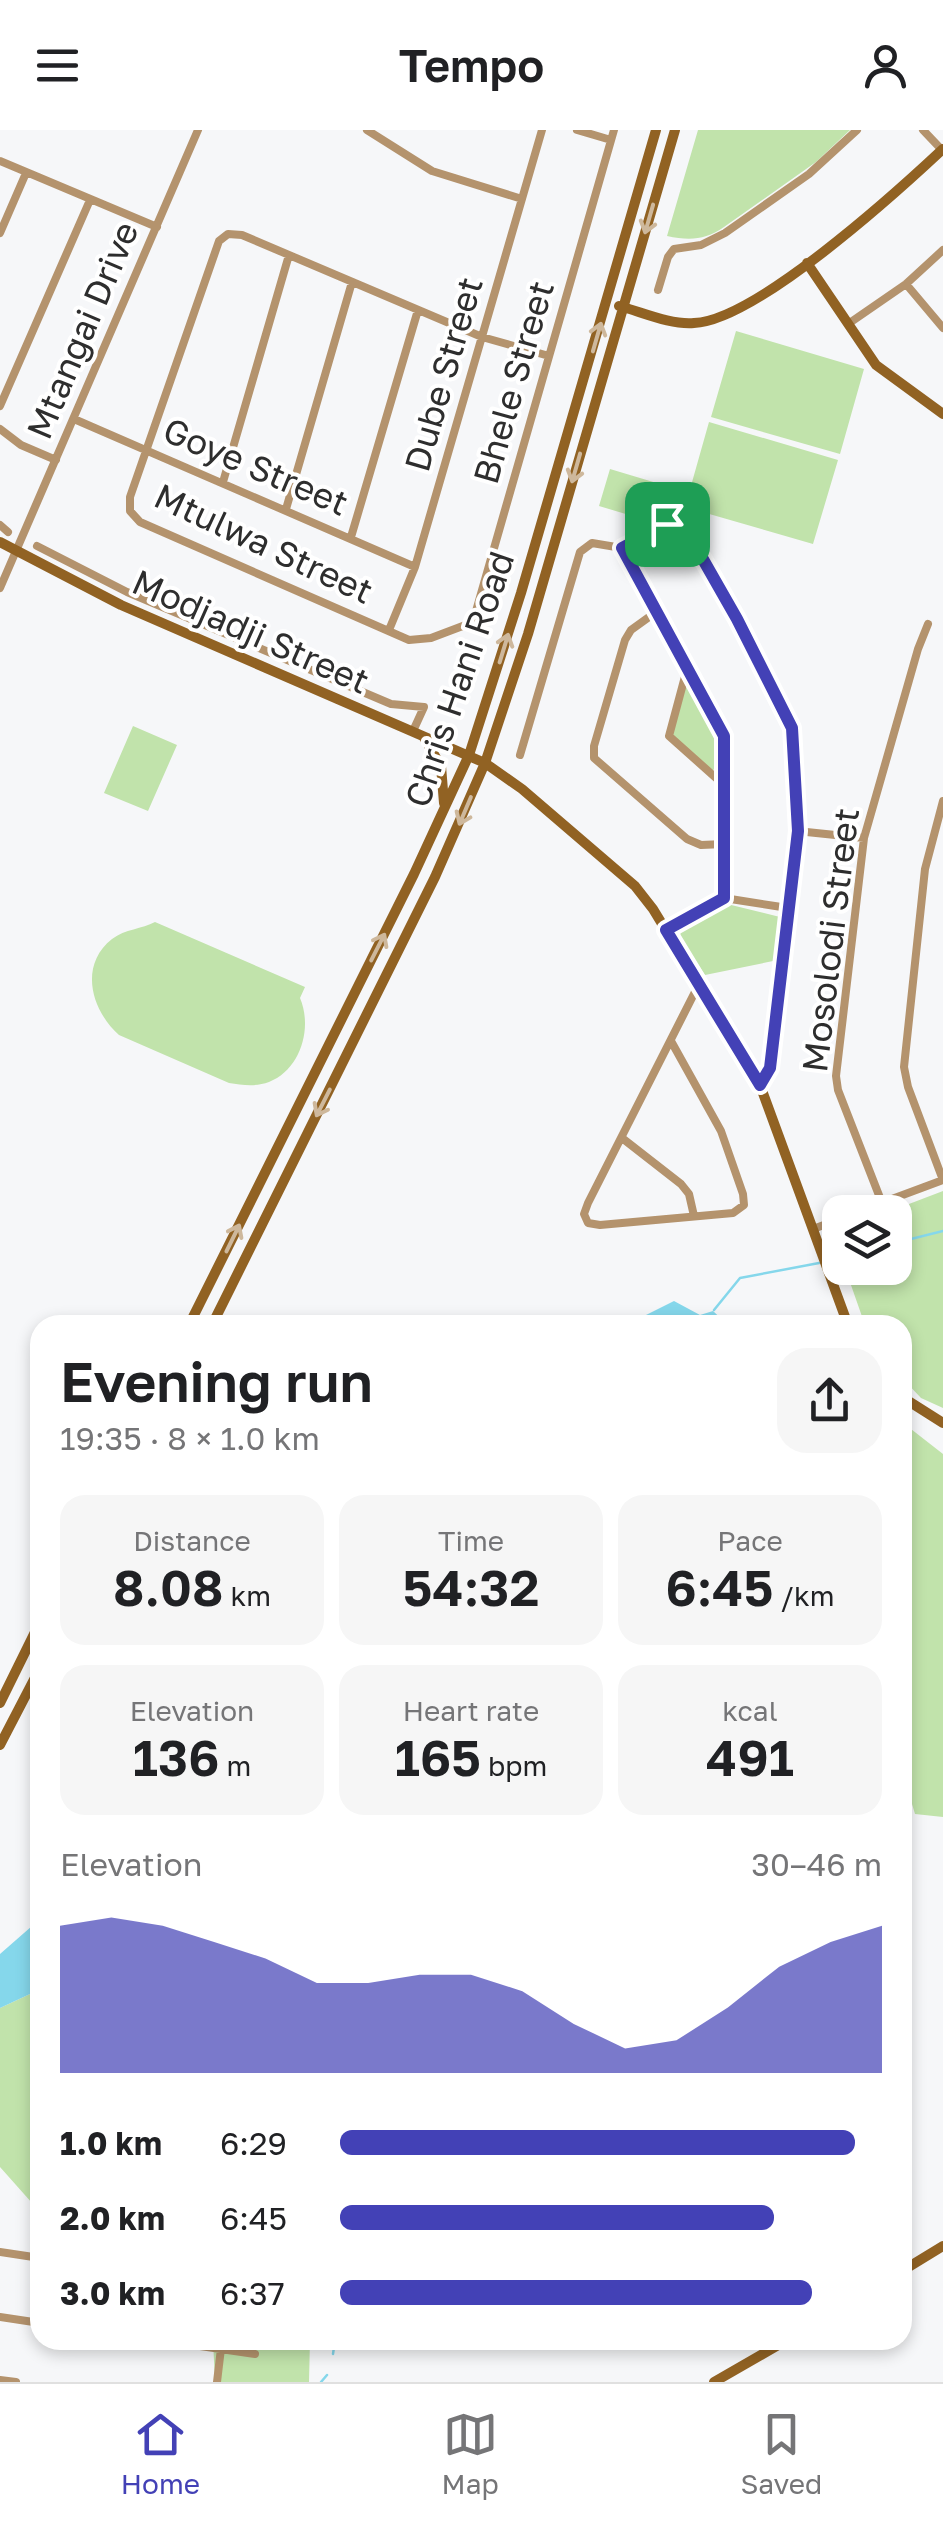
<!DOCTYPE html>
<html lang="en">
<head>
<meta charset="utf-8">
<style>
  :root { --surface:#fff; --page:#f6f6f6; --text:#202124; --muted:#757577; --line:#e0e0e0; --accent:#4341b6 }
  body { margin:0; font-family:"Golos Text",sans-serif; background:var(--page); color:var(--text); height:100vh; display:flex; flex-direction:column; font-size:38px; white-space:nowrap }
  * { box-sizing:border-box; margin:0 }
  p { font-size:32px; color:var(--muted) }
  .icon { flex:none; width:55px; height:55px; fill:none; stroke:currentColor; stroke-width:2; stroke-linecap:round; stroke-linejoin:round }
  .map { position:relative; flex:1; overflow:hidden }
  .panel { position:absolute; left:30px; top:1185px; width:882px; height:1035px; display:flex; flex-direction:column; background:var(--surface); border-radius:30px; box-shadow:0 5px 15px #0003 }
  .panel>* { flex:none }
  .buttons { position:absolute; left:822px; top:1065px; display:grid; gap:20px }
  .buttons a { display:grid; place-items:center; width:90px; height:90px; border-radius:20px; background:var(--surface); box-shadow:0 5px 15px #0003; font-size:50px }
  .pin { position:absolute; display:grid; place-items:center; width:85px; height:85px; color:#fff; margin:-42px; border-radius:20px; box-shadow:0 5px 15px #0006 }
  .round { display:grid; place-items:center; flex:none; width:105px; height:105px; border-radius:30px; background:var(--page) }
  .summary { display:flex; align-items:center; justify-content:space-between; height:170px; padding:0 30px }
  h1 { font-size:55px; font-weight:600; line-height:75px }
  .metrics { display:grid; grid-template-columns:repeat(3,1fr); gap:15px; height:170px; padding:10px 30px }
  .metrics div { display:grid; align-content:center; border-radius:25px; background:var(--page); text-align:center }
  .metrics b { font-size:50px; font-weight:600 }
  .metrics small { font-size:28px; font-weight:400 }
  .metrics p { font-size:28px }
  .chart { height:280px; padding:20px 30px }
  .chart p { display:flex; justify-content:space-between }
  .chart svg { width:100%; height:180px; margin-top:10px; fill:var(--accent); opacity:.7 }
  ul { padding:0 30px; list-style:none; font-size:32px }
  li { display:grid; grid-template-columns:160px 120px 1fr; align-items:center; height:75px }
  li i { height:25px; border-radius:12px; background:var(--accent) }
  header { display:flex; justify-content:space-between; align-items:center; height:130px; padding:0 30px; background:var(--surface); font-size:45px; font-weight:600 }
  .tabs { display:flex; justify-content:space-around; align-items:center; height:140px; border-top:2px solid var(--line); background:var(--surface); font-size:28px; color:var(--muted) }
  .tabs a { display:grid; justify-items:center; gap:5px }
  .tabs .active { color:var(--accent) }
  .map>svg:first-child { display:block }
  .green { fill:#c1e3ab }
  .water { fill:#85d7eb }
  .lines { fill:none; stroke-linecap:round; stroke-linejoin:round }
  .stream { stroke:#85d7eb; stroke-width:2.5 }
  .street { stroke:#b4936d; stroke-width:8 }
  .secondary { stroke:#916223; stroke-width:10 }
  .oneway { stroke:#ceb89c }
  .route-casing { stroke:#fff; stroke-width:20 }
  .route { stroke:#4341b6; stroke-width:12 }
  .labels { text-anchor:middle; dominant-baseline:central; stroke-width:8; stroke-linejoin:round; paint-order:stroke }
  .street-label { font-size:35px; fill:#2e2e2e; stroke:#fff }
</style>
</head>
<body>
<header><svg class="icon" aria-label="menu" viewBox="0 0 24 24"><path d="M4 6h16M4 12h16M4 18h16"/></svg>Tempo<svg class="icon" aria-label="person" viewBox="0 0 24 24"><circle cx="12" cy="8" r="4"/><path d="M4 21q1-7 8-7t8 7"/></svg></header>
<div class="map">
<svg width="943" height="2252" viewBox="0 0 943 2252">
  <rect width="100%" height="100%" fill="#f6f7f9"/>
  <path class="green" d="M 698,0 L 850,0 L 816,32 L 724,97 C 705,110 690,111 667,106 Z
    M 736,201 L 864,239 L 840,324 L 711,287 Z
    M 709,292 L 838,330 L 813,414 L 685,377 Z
    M 610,339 L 660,354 L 649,391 L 599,376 Z
    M 687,557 L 695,559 C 709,584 728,609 720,639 L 711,640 L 672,605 L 683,561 Z
    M 133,596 L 177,615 L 148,681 L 104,663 Z
    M 727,774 L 780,787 L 778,830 L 705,845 L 680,807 L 681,798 L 717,776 Z
    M 155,792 L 305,857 L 300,868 C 313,899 300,940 269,952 C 256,957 242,955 229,953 L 119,905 C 92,881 78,836 112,809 C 125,799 142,799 155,792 Z
    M 943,1061 L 943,1278 L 921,1268 L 903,1249 L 902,1195 L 865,1195 L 845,1138 L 895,1138 L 895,1082 L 888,1082 Z
    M 902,1292 L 943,1324 L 943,1687 L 915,1684 L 903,1644 Z
    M 30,1864 L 40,1865 L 40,2082 L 0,2037 L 0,1878 Z
    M 213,2210 L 310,2210 L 309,2252 L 215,2252 Z"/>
  <path class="water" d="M 674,1171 L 700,1185 L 713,1181 L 728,1195 L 637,1195 L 638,1189 Z
    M 40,1789 L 40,1865 L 30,1864 L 0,1878 L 0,1824 Z"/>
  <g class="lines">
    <path class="stream" d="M 895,1113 L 943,1101
      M 827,1130 L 840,1127
      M 714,1180 L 740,1148 L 819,1133
      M 333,2224 L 335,2210
      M 321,2252 L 327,2245"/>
    <path class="street" d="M 367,0 L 432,41 L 522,69
      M 577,0 L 611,10
      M 923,0 L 942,20
      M 0,31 L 157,97
      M 0,103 L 26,43
      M 906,154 L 943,198
      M 658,160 L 668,127 L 674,119 L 701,115 L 725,103 L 809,44 L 857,0
      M 848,194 L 906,154 L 943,120
      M 549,226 L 482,207 L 242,105 L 228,104 L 219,111 L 130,367 L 130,381 L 140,392 L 409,510 L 431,508 L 468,494 L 476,481 L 614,0
      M 0,276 L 90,70
      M 74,289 L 415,437
      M 0,299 L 21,315 L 56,330
      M 223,352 L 289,125
      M 286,379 L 352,152
      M 0,395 L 8,402
      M 351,407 L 418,180
      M 37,416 L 127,462 L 391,574 L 424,577 L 413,601
      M 622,418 C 639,409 665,387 684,395 L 737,489 L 792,597 L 797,701 L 770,938 L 760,955
      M 622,418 L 724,606 L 724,768
      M 0,458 L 198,0
      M 656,482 L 631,500 L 625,510 L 594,616 L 594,628 L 687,709 L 701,715 L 724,714
      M 389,500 L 415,437 L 542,0
      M 687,539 L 669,606 L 725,656
      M 520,625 L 580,422 L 592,413 L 622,418
      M 797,701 L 864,708
      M 666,800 L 724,768 L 788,778
      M 671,911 L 721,1001 L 743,1064 L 744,1075 L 733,1083 L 600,1095 L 588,1093 L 584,1084 L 588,1073 L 699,854
      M 622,1008 L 681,1054 L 689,1064 L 694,1086
      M 943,1050 L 908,957 L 904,937 L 925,739 L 943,671
      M 882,1073 L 838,960 L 836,946 L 864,708 L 918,519 L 928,494
      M 857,1082 L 943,1050
      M 813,1099 L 840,1089
      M 0,2122 L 40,2128
      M 0,2187 L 40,2193
      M 159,2210 L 255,2224
      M 0,2250 L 16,2252
      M 217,2252 L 222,2210"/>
    <path class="secondary" d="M 807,133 L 876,235 L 943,284
      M 619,176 C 642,182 670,195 694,193 C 755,191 896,63 943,19
      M 0,412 L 121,475 L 485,633 L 522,659 L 635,756 L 653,779 L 760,955 L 848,1195
      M 423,606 L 441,636 L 444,673
      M 189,1195 L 414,744 L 469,625 L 521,463 L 656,0
      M 212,1195 L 435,747 L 485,633 L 528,504 L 675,0
      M 902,1267 L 943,1293
      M 0,1573 L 40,1492
      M 0,1615 L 40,1538
      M 902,2141 L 943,2116
      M 714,2252 L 787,2210"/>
  </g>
  <defs><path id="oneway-shaft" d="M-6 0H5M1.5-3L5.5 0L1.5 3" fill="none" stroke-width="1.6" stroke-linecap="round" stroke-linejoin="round" transform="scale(2.5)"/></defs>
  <g class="oneway">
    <use href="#oneway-shaft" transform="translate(649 89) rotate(106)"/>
    <use href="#oneway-shaft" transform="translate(597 207) rotate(-74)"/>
    <use href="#oneway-shaft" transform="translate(576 338) rotate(106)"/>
    <use href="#oneway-shaft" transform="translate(504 518) rotate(-73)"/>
    <use href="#oneway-shaft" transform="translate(465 681) rotate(113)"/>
    <use href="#oneway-shaft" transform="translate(378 817) rotate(-63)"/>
    <use href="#oneway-shaft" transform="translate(323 973) rotate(117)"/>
    <use href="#oneway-shaft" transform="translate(233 1108) rotate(-64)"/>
  </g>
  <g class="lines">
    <g class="route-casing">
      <path id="route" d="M 677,392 L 684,396 L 737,489 L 792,598 L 798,701 L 770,938 L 760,955 L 666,800 L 724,768 L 724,606 L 622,418 L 667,394 Z"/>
    </g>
    <use href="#route" class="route"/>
  </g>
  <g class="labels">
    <g class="street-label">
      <text transform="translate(82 200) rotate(-67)">Mtangai Drive</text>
      <text transform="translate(443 244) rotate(-74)">Dube Street</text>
      <text transform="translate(513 252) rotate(-74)">Bhele Street</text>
      <text transform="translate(256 336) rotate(23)">Goye Street</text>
      <text transform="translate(264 413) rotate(25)">Mtulwa Street</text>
      <text transform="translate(251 501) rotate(24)">Modjadji Street</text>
      <text transform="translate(459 549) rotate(-71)">Chris Hani Road</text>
      <text transform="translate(830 810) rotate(-83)">Mosolodi Street</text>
    </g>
  </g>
</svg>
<div class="buttons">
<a><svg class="icon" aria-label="layers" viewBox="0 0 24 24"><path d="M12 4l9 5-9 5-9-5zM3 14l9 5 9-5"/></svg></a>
</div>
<div class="pin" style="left:667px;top:394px;background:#1e9e55"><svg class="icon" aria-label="arrive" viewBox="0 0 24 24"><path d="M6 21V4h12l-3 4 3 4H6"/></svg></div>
<section class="panel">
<div class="summary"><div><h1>Evening run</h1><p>19:35 · 8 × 1.0 km</p></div><a class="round"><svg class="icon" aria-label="share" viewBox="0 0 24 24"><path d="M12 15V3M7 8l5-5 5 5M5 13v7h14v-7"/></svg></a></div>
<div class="metrics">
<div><p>Distance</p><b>8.08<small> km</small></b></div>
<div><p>Time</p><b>54:32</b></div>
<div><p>Pace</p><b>6:45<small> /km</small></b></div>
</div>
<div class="metrics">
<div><p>Elevation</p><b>136<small> m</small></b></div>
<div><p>Heart rate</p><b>165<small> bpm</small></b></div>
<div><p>kcal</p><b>491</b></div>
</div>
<div class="chart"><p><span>Elevation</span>30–46 m</p>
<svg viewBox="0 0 160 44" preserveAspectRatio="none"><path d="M0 44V8L10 6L20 8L30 12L40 16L50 22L60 22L70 20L80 20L90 24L100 32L110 38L120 36L130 28L140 18L150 12L160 8V44z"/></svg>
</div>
<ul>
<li><b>1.0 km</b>6:29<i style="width:95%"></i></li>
<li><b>2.0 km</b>6:45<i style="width:80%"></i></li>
<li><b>3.0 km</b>6:37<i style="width:87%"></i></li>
</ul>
</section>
</div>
<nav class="tabs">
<a class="active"><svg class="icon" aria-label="home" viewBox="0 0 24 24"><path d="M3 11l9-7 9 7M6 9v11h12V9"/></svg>Home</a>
<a><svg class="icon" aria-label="map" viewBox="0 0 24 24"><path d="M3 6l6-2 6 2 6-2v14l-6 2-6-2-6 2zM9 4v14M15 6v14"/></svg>Map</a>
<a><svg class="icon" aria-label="saved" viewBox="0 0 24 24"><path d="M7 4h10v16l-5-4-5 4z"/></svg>Saved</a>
</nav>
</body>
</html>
